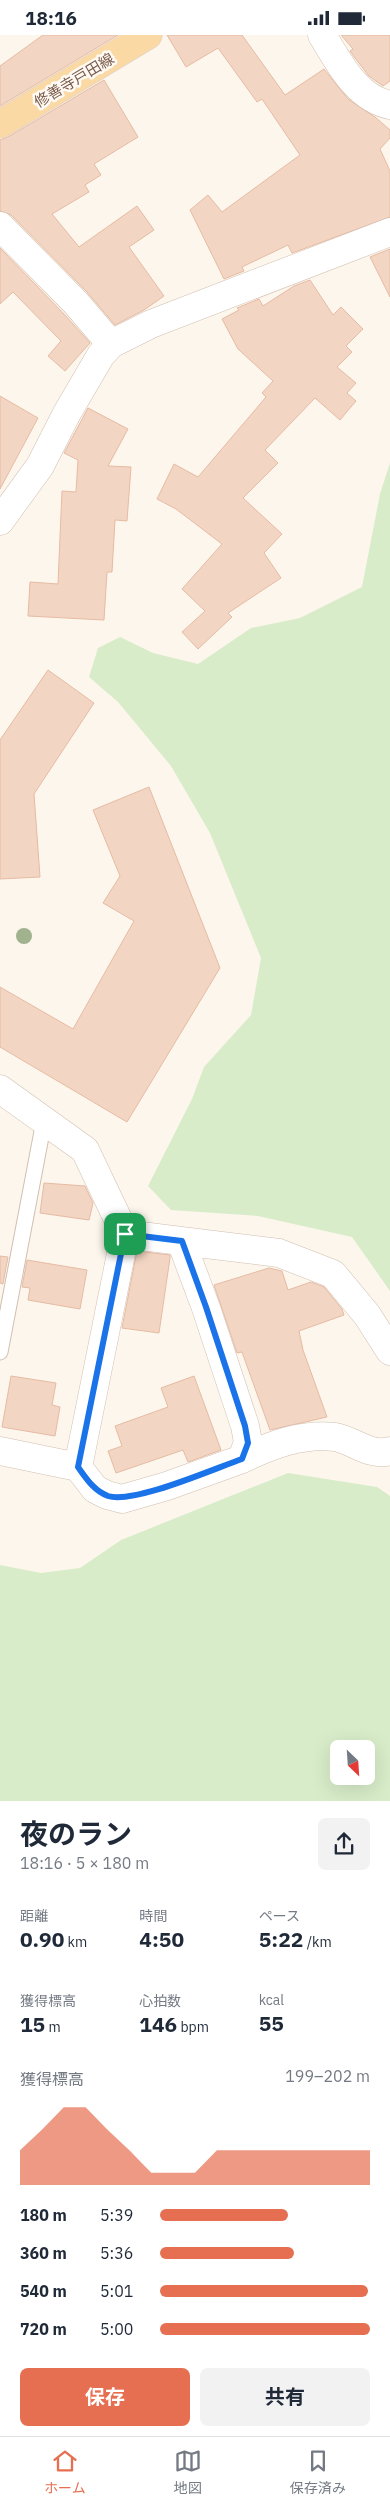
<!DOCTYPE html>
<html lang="ja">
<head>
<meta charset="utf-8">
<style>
  :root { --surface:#fff; --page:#f2f2f3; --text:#1f2937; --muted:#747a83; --line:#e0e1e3; --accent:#e76f51 }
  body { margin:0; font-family:"IBM Plex Sans","Noto Sans JP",sans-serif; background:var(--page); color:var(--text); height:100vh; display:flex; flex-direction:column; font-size:19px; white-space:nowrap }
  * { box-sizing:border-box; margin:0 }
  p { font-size:16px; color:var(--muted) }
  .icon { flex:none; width:28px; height:28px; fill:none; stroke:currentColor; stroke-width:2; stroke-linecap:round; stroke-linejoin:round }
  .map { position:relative; height:1766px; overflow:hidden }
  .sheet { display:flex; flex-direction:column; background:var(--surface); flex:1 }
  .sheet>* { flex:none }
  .needle { width:32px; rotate:155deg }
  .tools { position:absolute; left:330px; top:1705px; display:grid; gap:10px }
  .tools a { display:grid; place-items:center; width:45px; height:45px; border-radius:8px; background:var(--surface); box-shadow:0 5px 20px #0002; font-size:25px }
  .pin { position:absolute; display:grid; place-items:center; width:42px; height:42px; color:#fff; margin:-21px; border-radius:10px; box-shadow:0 2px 8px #0006 }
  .round { display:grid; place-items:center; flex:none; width:52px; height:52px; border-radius:8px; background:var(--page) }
  .headline { display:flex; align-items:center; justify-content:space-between; height:85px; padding:0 20px }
  h1 { font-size:28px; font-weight:700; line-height:38px }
  .figures { display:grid; grid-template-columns:repeat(3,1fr); gap:8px; height:85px; padding:5px 20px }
  .figures div { display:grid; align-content:center }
  .figures b { font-size:21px; font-weight:700 }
  .figures small { font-size:14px; font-weight:400 }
  .figures p { font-size:14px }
  .chart { height:140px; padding:10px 20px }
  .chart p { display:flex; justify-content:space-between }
  .chart svg { width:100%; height:90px; margin-top:5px; fill:var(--accent); opacity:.7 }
  .action { display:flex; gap:10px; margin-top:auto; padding:10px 20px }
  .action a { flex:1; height:58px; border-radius:8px; background:var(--accent); color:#fff; font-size:20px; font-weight:700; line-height:58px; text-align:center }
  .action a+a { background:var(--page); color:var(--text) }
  ul { padding:0 20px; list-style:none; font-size:16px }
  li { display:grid; grid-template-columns:80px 60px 1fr; align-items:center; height:38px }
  li i { height:12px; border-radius:6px; background:var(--accent) }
  .status { display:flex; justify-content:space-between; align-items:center; height:35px; padding:0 25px; background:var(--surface); direction:ltr }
  .status svg { height:14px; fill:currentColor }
  .tabs { display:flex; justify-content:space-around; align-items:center; height:70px; border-top:1px solid var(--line); background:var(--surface); font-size:14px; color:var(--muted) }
  .tabs a { display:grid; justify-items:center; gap:2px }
  .tabs .selected { color:var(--accent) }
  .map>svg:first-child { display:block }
  .green { fill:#d8ecc9; fill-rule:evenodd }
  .building { fill:#f3d5c3; stroke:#e6bba3 }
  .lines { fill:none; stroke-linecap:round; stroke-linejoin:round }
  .service-casing { stroke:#d1beb0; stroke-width:17 }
  .minor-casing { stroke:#d1beb0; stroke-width:29 }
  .tertiary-casing { stroke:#d1beb0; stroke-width:29 }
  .primary-casing { stroke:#dad1cd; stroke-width:29 }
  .service { stroke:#fff; stroke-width:15 }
  .minor { stroke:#fff; stroke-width:28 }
  .tertiary { stroke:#fff; stroke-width:28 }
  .primary { stroke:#fbd9a5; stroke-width:28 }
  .tree { fill:#a0b28e }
  .route-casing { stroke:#fff; stroke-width:10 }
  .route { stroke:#1a73e8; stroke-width:6 }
  .labels { text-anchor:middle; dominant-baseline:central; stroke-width:5; stroke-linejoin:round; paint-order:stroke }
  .street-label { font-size:15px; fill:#7a5c4d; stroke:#fffaf3 }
</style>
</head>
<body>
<div class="status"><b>18:16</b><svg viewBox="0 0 49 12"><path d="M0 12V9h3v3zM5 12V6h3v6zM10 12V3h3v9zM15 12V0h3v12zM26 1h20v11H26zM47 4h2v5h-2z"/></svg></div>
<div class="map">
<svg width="390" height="1766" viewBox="0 0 390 1766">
  <rect width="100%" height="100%" fill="#fdf6ec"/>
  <path class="green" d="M 390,428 L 390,1256 L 352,1202 L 258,1181 L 171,1175 L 148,1151 L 192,1064 L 204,1032 L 251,980 L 261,923 L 210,798 L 171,731 L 118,667 L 89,642 L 98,613 L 120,602 L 153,618 L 198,629 L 251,593 L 300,583 L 362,552 L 380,459 Z
    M 288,1438 L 377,1452 L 390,1461 L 390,1766 L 0,1766 L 0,1530 L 41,1538 L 80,1533 L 121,1505 ZM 339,1714 L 366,1714 L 366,1741 L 339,1741 Z"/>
  <path class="building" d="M 43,0 L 118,0 L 0,71 L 0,31 Z
    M 167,0 L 242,0 L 285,60 L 324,34 L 348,64 L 375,82 L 390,95 L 390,103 L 380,114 L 390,136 L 390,182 L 292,218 L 288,210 L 242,232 L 244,236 L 224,244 L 190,175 L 208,160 L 222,177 L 300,120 L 262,64 L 257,67 L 218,13 L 186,32 Z
    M 341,0 L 390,0 L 390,46 L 383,51 L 369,41 L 355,23 L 350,16 L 353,14 Z
    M 104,45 L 138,102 L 94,129 L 101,140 L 85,150 L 89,157 L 52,179 L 79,212 L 137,171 L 154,195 L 129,212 L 164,261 L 144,275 L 115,290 L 87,257 L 11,180 L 0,176 L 0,105 L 8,102 Z
    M 0,213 L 64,279 L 90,308 L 65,336 L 48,321 L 61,306 L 13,257 L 0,269 Z
    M 390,214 L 390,262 L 370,222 Z
    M 310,245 L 333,280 L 341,272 L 363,294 L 346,311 L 352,317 L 337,332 L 356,348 L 347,358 L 356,366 L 340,385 L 315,363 L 265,415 L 278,428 L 243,463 L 282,499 L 264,518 L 281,543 L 228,578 L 232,582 L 198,614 L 182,597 L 205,576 L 182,554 L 222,509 L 176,474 L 157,464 L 174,429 L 198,442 L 266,362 L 262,358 L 273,346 L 238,314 L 222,284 L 239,275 L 237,273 L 259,264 L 263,271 L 294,251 Z
    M 0,361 L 38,383 L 0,454 Z
    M 88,373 L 128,394 L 108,431 L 131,432 L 127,486 L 115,485 L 112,537 L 107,537 L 104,585 L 28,581 L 30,547 L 58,549 L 62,456 L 76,457 L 78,425 L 64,418 Z
    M 48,635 L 94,668 L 34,759 L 40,842 L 0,844 L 0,705 Z
    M 149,752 L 220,933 L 127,1087 L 0,1012 L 0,952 L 73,994 L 134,886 L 103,868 L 120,841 L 93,775 Z
    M 44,1148 L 85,1151 L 93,1168 L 89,1185 L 40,1178 Z
    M 137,1216 L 170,1220 L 170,1223 L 159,1298 L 122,1293 Z
    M 0,1221 L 8,1222 L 3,1249 L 0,1248 Z
    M 27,1225 L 87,1235 L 80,1274 L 28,1265 L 30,1253 L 22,1252 Z
    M 269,1233 L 282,1236 L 288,1255 L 311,1247 L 324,1252 L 342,1274 L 344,1280 L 299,1296 L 303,1315 L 327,1382 L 270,1395 L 242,1317 L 237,1318 L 214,1250 Z
    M 11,1341 L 56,1348 L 52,1370 L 60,1372 L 55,1401 L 2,1392 Z
    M 194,1341 L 221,1415 L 188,1427 L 183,1415 L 116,1438 L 108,1416 L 122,1411 L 115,1391 L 168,1372 L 161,1353 Z"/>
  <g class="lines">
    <g class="service-casing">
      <path id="service" d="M 0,1317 L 44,1086"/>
    </g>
    <g class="minor-casing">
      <path id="minor" d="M 0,191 L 76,268 L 111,309
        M 0,486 L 40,431 L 67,378 L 101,320 L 111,309 L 151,289 L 390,197
        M 0,1054 L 85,1115 L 125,1199 L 78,1432
        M 181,1206 L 279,1218 L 333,1239 L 367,1280 L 390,1316
        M 0,1416 L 78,1432 L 95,1454 L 107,1460 L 122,1464 L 167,1451 L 242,1424 L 248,1407 L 245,1391 L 206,1273 L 181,1206 L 125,1199
        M 242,1424 C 271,1410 302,1398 335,1402 C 353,1405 370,1422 390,1416"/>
    </g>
    <g class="tertiary-casing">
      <path id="tertiary" d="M 322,0 C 339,27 356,63 390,70"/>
    </g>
    <g class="primary-casing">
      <path id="primary" d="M 0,89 L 148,0"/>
    </g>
    <use href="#service" class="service"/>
    <use href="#minor" class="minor"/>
    <use href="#tertiary" class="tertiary"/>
    <use href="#primary" class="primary"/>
  </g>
  <circle class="tree" cx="24" cy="901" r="8"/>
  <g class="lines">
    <g class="route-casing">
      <path id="route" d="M 125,1199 L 182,1206 L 206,1272 L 245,1391 L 248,1408 L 242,1424 C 213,1434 134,1469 108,1461 C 94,1456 86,1443 78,1432 Z"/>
    </g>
    <use href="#route" class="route"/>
  </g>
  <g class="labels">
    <g class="street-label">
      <text transform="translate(74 45) rotate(-31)">修善寺戸田線</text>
    </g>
  </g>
</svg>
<div class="tools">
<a><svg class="needle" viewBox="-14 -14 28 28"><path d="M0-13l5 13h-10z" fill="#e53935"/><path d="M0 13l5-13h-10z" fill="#747a83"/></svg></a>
</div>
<div class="pin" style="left:125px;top:1199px;background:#1e9e55"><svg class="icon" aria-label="arrive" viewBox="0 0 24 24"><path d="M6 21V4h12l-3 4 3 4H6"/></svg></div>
</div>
<section class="sheet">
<div class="headline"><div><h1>夜のラン</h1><p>18:16 · 5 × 180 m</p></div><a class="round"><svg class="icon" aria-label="share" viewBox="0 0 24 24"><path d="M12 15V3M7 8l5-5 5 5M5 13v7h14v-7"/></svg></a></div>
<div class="figures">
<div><p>距離</p><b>0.90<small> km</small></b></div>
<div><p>時間</p><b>4:50</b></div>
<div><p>ペース</p><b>5:22<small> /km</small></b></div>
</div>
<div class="figures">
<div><p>獲得標高</p><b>15<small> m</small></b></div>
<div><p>心拍数</p><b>146<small> bpm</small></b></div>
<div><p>kcal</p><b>55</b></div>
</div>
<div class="chart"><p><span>獲得標高</span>199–202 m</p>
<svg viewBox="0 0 160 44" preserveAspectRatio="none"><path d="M0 44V27L10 17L20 6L30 6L40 17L50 27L60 38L70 38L80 38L90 27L100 27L110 27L120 27L130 27L140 27L150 27L160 27V44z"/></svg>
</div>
<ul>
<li><b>180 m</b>5:39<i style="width:61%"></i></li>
<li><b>360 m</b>5:36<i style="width:64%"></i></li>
<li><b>540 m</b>5:01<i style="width:99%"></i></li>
<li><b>720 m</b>5:00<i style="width:100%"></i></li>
</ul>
<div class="action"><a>保存</a><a>共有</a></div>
</section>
<nav class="tabs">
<a class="selected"><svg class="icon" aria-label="home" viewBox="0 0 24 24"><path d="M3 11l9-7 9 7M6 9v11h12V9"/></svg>ホーム</a>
<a><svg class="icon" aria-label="map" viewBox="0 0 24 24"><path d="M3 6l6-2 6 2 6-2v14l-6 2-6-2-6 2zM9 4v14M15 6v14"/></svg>地図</a>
<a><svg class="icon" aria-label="saved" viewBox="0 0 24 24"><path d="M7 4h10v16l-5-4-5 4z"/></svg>保存済み</a>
</nav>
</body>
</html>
